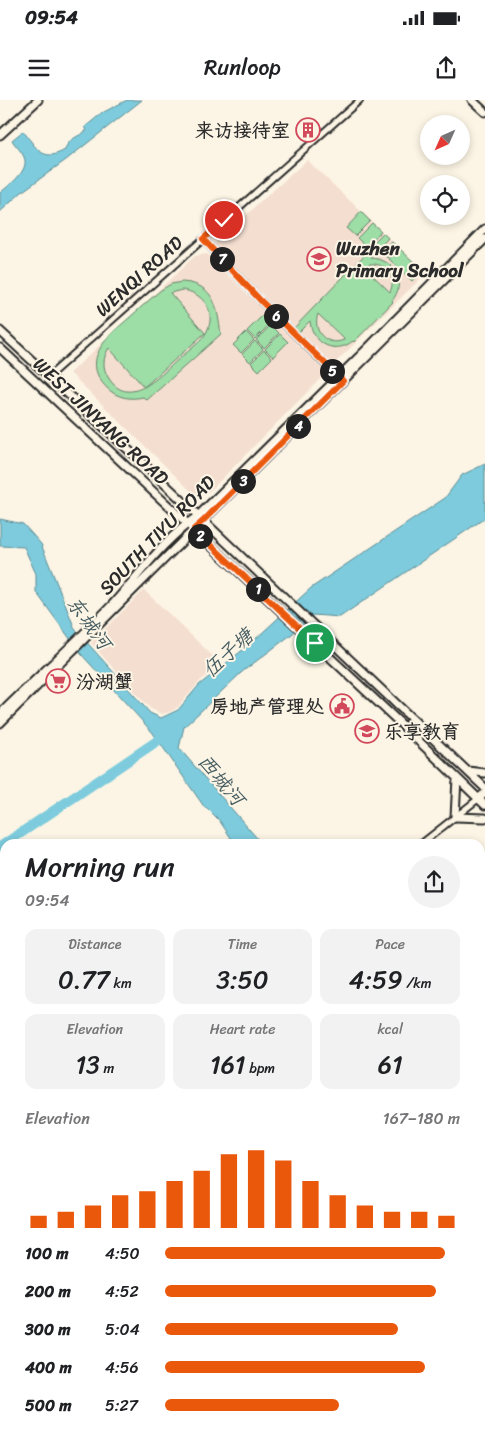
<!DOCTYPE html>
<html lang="en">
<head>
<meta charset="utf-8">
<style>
  :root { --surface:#fff; --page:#f2f2f2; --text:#202124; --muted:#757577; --accent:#ea580c }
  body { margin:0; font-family:Sriracha,"LXGW WenKai TC",sans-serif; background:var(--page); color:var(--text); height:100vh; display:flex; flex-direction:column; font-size:19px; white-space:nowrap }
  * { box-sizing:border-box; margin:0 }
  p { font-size:16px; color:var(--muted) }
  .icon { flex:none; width:28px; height:28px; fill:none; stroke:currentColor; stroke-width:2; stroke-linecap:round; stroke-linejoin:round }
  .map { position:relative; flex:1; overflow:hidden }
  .drawer { position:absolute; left:0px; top:739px; width:485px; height:594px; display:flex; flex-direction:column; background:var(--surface); border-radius:15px 15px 0 0; box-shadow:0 2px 8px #0003 }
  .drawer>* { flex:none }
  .needle { width:32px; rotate:225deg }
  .fabs { position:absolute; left:420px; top:15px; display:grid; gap:10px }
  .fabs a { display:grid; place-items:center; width:50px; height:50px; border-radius:50%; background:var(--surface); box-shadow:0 2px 8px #0003; font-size:25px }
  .pin { position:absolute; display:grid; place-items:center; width:42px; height:42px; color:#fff; margin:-21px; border:2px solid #fff; border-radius:50%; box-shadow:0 1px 5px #0007 }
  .km { position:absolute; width:25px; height:25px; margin:-12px; border-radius:50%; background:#222; color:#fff; font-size:14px; line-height:25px; text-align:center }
  .round { display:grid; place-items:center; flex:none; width:52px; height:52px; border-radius:26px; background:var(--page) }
  .overview { display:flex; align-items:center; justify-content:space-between; height:85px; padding:0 25px }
  h1 { font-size:28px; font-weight:600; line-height:38px }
  .metrics { display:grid; grid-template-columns:repeat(3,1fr); gap:8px; height:85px; padding:5px 25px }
  .metrics div { display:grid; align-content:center; border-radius:12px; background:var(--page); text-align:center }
  .metrics b { font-size:25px; font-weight:600 }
  .metrics small { font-size:14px; font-weight:400 }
  .metrics p { font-size:14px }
  .chart { height:140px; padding:10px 25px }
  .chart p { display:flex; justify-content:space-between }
  .chart svg { width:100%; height:90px; margin-top:5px; stroke:var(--accent); stroke-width:6 }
  ul { padding:0 25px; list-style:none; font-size:16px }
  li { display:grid; grid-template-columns:80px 60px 1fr; align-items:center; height:38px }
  li i { height:12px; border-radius:6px; background:var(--accent) }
  .status { display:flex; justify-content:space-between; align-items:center; height:35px; padding:0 25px; background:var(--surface); direction:ltr }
  .status svg { height:14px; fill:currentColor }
  header { display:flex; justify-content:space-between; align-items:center; height:65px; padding:0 25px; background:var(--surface); font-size:22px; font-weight:600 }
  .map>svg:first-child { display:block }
  .built { fill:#f4ded0 }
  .green { fill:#9ddda6; stroke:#648468; fill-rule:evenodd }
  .water { fill:#7dcbdc; stroke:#5c8b95 }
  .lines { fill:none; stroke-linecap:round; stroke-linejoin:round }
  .river { stroke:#7dcbdc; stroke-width:10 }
  .street-casing { stroke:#2b2b2b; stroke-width:9 }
  .secondary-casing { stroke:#2b2b2b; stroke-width:11 }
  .street { stroke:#fcf5e5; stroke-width:5 }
  .secondary { stroke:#fcf5e5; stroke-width:7 }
  .route-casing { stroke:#fff; stroke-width:10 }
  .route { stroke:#ea580c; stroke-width:6 }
  .labels { text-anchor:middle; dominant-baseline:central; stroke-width:4; stroke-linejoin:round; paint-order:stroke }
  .poi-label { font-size:19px; font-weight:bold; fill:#2b2b2b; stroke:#fcf5e5; text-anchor:start }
  .street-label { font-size:19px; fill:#2b2b2b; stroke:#fcf5e5 }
  .water-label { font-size:20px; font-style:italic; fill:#445b60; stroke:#fcf5e5 }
</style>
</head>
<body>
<div class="status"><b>09:54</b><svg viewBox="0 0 49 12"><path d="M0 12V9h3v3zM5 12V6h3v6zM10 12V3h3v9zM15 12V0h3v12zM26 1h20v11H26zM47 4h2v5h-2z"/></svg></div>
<header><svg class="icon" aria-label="menu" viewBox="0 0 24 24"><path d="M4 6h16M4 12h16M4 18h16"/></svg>Runloop<svg class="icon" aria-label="share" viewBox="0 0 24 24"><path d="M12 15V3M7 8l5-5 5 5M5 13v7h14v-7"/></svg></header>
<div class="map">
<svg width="485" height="1332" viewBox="0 0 485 1332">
  <rect width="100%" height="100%" fill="#fcf5e5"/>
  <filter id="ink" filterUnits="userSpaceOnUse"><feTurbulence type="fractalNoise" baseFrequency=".02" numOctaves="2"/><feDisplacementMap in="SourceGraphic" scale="10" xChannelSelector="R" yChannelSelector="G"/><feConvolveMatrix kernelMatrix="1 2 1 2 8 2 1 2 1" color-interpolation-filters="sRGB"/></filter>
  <g filter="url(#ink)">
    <path class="built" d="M 307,60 L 426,173 L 333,265 L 213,145 Z
      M 207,154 L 326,273 L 210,391 L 196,396 L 70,273 L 195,156 Z
      M 144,490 L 221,564 L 200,581 L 178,607 L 170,612 L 162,614 L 151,609 L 137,595 L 91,543 Z
      M 0,912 L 5,918 L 5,1137 L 0,1134 Z"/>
    <path class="green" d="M 361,112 L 370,121 L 355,136 L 346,128 Z
      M 372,123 L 381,131 L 366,147 L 357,138 Z
      M 383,133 L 388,138 L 378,149 L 373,143 Z
      M 392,142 L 397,147 L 388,158 L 382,152 Z
      M 373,146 L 378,150 L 371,158 C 395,159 407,182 392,201 L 393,202 L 354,242 L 353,241 C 334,256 312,243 310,221 L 299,232 L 294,228 ZM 370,164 C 386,163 397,176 390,192 L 364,167 ZM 318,214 L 344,239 L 344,240 C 327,247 312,232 318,214 Z
      M 399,148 L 422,170 L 412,181 L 389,159 Z
      M 182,182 C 216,184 217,209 221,234 L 147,300 L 143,297 C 131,300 117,298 107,288 C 79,260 108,236 129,218 C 139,209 150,199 161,190 L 171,184 ZM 182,190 C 202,192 217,211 207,231 C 202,242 189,250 180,258 C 162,273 129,312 108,277 C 102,267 103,257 109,248 L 144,287 L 205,233 L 170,193 Z
      M 262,216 L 270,224 L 255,239 L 247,231 Z
      M 271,225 L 279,233 L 264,248 L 256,240 Z
      M 246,232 L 254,240 L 241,253 L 233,245 Z
      M 280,234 L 288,242 L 273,257 L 265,249 Z
      M 255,241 L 263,249 L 250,262 L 242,254 Z
      M 264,250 L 272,258 L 259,271 L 251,263 Z
      M 0,1062 L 5,1065 L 5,1103 L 0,1111 Z"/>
    <path class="water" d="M 127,0 L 142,0 L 66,60 L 23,91 L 0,112 L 0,93 C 9,85 30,71 24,57 C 22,51 15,46 12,40 L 23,31 C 37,48 42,63 65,50 C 68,38 79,37 87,30 L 85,27 L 102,13 Z
      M 485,364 L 485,418 L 340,517 L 313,515 L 292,534 L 242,572 L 184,627 L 179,648 L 262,744 L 235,744 L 219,720 L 207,708 L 205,708 L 153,633 L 81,554 L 36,492 L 36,474 L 24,447 L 0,446 L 0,419 L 23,424 L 41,444 L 75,529 L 150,613 L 161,618 L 178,610 L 199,585 L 250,544 L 311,488 L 445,398 L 462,375 Z
      M 485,788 L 485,811 L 480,814 L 480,793 Z
      M 0,831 L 5,836 L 5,862 L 0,857 Z
      M 485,1318 L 485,1330 L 481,1332 L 465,1332 L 472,1328 L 480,1328 L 480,1321 Z
      M 411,1328 L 441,1328 L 445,1332 L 415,1332 Z"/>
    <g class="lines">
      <path class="river" d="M 0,747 L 169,633"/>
      <g class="street-casing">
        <path id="street" d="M 203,139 L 261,201 L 339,278
          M 49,276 L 360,0
          M 421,744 L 478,699
          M 0,899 L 5,905
          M 480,976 L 485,972
          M 480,1026 L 485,1033
          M 480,1197 L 485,1193
          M 0,1210 L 5,1214
          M 151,1328 L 157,1332
          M 383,1328 L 387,1332"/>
      </g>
      <g class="secondary-casing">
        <path id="secondary" d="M 472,0 L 485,12
          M 0,35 L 38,0
          M 0,231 L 149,369 L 485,688
          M 0,248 L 399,622 L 485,705
          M 0,614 C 37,577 77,542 113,504 C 140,474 164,439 198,416 L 370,246 L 485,129
          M 0,623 L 485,139
          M 468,671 L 485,673
          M 457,678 L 455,717 L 485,718
          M 478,699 L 485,693"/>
      </g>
      <use href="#street" class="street"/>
      <use href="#secondary" class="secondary"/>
    </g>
  </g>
  <g class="lines" filter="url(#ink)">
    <g class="route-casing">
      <path id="route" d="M 224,120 L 203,139 L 261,201 L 343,281 L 203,421 L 194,429 L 315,543"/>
    </g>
    <use href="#route" class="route"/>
  </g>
  <defs>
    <g id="building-ring" transform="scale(1.25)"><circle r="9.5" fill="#fcf5e5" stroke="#d1495b" stroke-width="1.5"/><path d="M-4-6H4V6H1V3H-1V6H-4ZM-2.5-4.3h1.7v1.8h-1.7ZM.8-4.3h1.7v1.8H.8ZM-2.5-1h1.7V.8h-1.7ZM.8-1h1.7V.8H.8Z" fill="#d1495b"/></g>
    <g id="school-ring" transform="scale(1.25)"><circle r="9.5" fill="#fcf5e5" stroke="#d1495b" stroke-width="1.5"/><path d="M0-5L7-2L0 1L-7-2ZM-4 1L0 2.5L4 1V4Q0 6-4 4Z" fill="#d1495b"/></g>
    <g id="supermarket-ring" transform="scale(1.25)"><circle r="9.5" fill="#fcf5e5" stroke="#d1495b" stroke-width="1.5"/><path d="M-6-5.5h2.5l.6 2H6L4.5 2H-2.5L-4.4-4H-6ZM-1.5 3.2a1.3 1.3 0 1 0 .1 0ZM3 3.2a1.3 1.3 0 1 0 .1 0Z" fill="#d1495b"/></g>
    <g id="civic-ring" transform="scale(1.25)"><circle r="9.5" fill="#fcf5e5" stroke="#d1495b" stroke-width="1.5"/><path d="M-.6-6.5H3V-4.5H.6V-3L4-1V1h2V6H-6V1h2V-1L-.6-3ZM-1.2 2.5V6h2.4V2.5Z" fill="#d1495b"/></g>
  </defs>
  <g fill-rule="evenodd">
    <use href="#building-ring" x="308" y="30"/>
    <use href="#school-ring" x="319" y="159"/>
    <use href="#supermarket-ring" x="58" y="581"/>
    <use href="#civic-ring" x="342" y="606"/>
    <use href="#school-ring" x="367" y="631"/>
  </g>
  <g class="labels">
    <g class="poi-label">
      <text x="290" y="30" text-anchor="end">来访接待室</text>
      <text x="336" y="148">Wuzhen<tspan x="336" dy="22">Primary School</tspan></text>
      <text x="76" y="581">汾湖蟹</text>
      <text x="324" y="606" text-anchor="end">房地产管理处</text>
      <text x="384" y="631">乐享教育</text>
    </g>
    <g class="street-label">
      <text transform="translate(139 176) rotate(-42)">WENQI ROAD</text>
      <text transform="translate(101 321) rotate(43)">WEST JINYANG ROAD</text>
      <text transform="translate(157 435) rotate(-46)">SOUTH TIYU ROAD</text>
    </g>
    <g class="water-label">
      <text transform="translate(89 523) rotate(54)">东城河</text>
      <text transform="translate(228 553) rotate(-42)">伍子塘</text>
      <text transform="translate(221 680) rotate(50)">西城河</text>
    </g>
  </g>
</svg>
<div class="fabs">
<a><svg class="needle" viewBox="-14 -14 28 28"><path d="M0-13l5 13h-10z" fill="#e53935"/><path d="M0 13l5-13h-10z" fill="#757577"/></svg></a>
<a><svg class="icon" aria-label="locate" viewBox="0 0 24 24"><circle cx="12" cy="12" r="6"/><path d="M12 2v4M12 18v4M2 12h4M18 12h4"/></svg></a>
</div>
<div class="pin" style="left:315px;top:543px;background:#1e9e55"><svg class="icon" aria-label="arrive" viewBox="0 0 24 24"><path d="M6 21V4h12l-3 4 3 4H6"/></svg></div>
<div class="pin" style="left:224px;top:120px;background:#d93025"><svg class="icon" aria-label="check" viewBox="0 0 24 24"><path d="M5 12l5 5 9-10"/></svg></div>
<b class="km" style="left:258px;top:489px">1</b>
<b class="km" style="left:200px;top:436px">2</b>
<b class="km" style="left:243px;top:381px">3</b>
<b class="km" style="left:298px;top:326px">4</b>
<b class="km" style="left:332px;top:271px">5</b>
<b class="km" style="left:276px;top:216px">6</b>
<b class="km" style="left:222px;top:159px">7</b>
<section class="drawer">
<div class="overview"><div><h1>Morning run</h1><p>09:54</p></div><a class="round"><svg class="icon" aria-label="share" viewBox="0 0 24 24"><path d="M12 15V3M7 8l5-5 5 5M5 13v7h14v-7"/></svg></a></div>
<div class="metrics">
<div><p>Distance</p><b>0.77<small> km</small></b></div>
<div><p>Time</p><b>3:50</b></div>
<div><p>Pace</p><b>4:59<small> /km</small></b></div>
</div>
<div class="metrics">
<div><p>Elevation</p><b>13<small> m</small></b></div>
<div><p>Heart rate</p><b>161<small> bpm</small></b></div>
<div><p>kcal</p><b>61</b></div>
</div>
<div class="chart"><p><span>Elevation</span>167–180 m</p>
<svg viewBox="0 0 160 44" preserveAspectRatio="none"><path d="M5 44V38M15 44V36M25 44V33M35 44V28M45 44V26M55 44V21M65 44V16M75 44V8M85 44V6M95 44V11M105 44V21M115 44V28M125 44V33M135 44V36M145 44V36M155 44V38"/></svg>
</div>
<ul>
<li><b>100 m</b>4:50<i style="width:95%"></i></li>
<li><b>200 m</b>4:52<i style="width:92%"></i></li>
<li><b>300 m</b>5:04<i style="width:79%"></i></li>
<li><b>400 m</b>4:56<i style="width:88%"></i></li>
<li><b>500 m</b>5:27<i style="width:59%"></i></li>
</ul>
</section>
</div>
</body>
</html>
